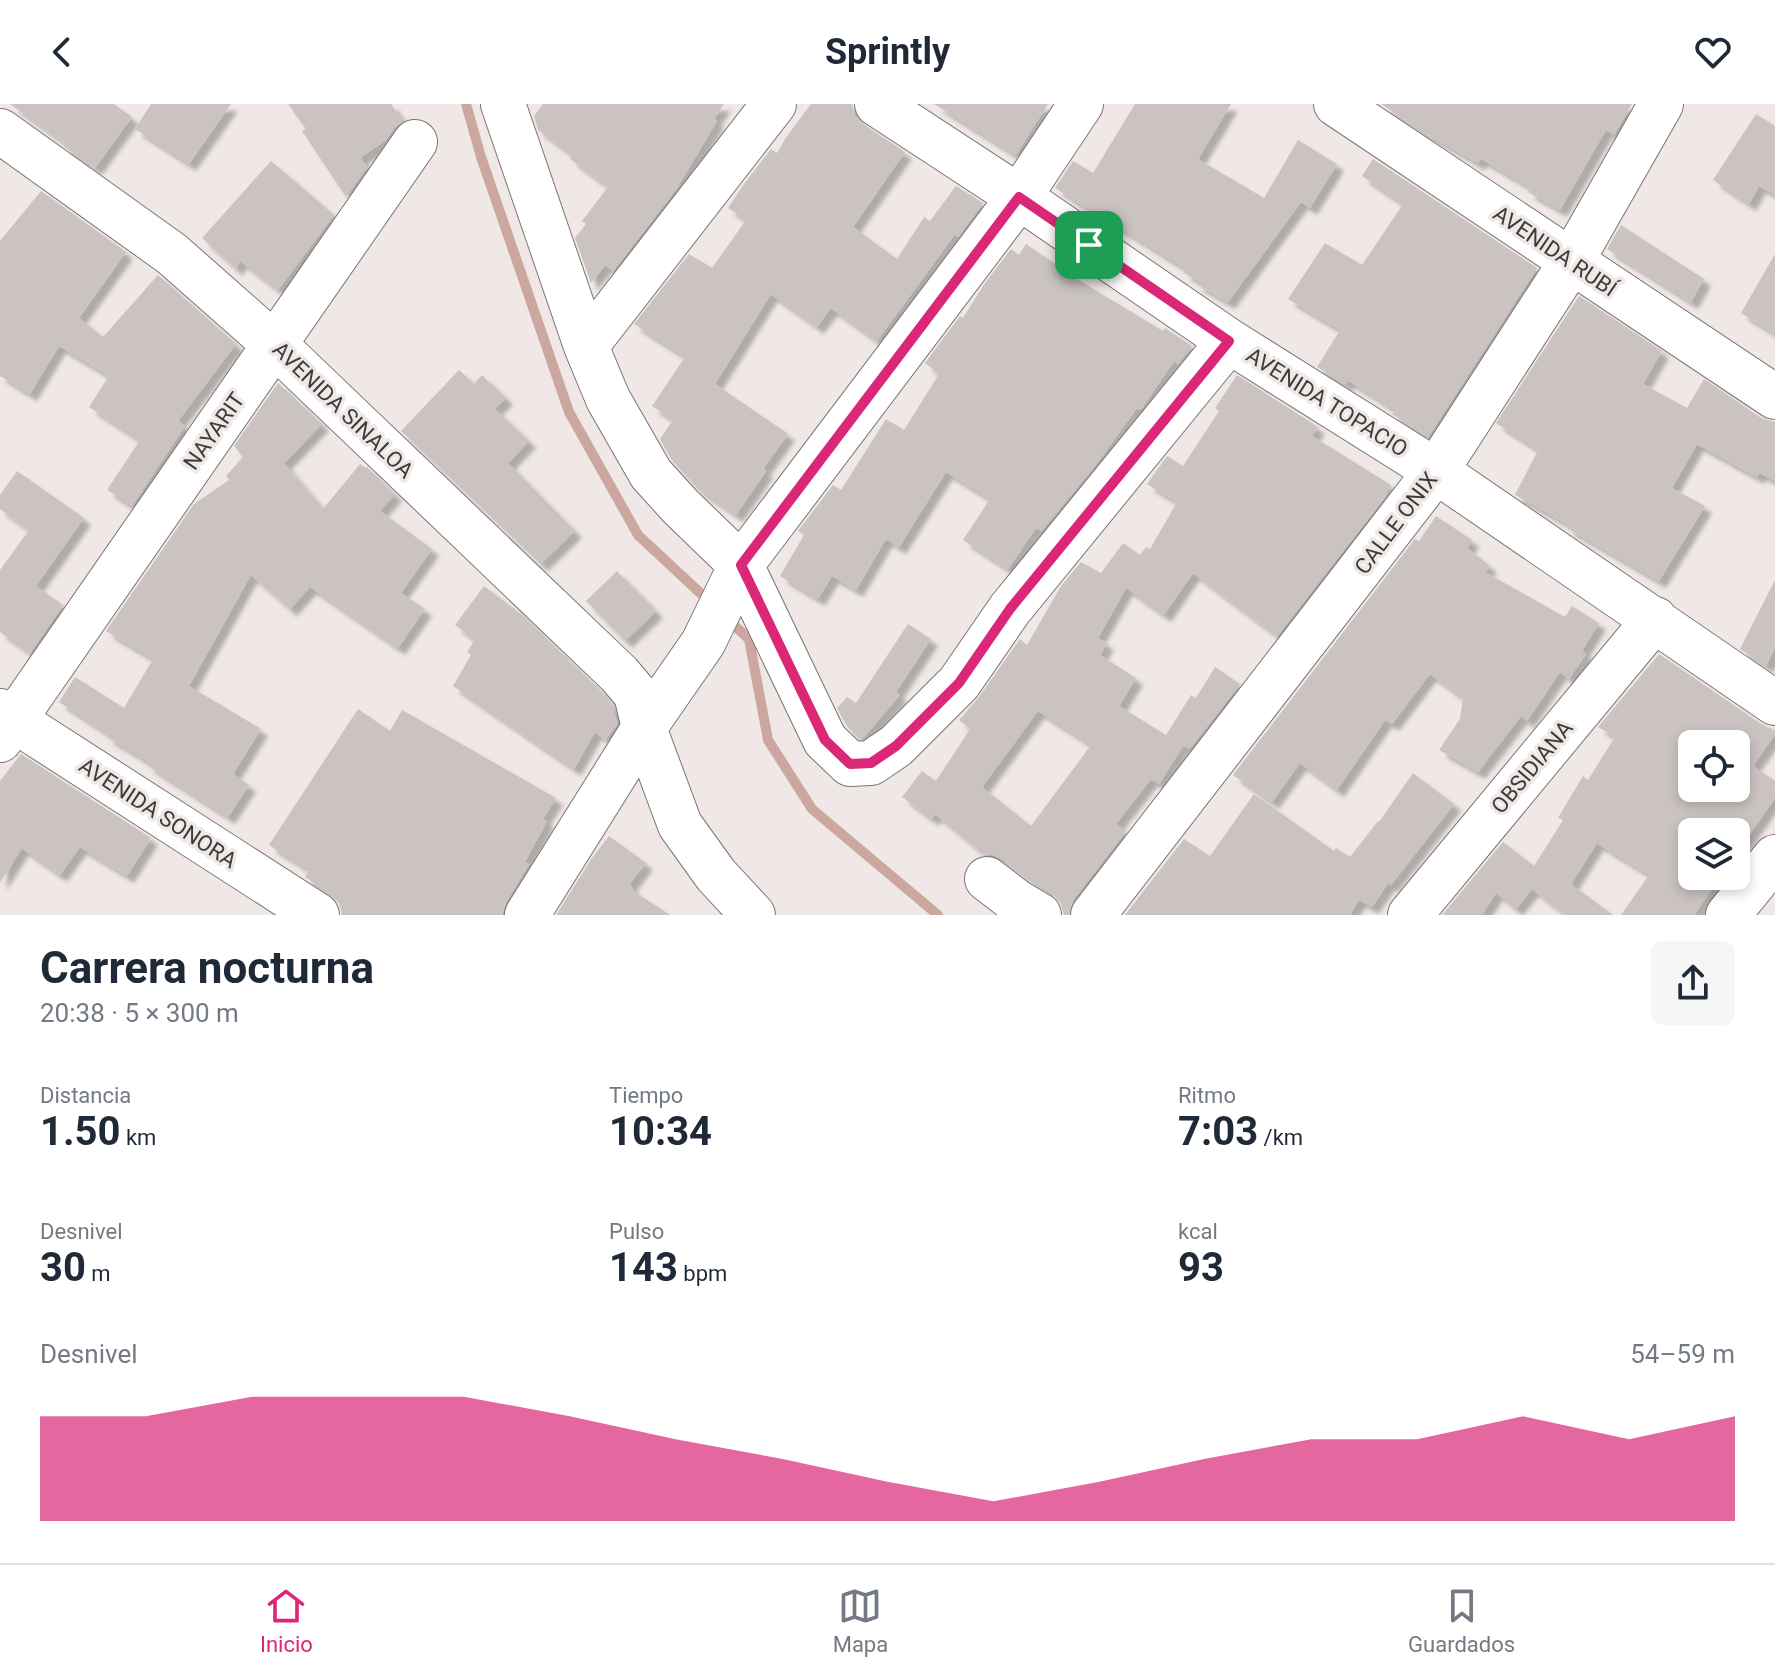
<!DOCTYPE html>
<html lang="es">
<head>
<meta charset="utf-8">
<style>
  :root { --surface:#fff; --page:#f6f6f7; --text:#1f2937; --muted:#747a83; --line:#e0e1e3; --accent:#db2777 }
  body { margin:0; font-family:Roboto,sans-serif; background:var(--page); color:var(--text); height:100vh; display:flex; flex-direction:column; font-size:30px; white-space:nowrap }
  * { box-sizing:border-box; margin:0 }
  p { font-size:26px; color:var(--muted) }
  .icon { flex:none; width:44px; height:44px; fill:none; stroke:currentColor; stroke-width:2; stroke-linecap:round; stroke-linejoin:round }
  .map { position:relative; height:811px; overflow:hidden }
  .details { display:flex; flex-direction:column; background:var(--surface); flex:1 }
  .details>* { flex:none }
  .buttons { position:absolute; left:1678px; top:626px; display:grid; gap:16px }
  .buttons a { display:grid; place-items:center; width:72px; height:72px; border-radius:12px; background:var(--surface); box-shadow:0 4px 12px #0003; font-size:40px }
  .pin { position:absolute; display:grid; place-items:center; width:68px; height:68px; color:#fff; margin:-34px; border-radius:16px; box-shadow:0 4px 12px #0006 }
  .round { display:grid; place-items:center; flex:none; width:84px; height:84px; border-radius:12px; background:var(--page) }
  .overview { display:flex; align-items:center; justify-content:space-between; height:136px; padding:0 40px }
  h1 { font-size:44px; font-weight:700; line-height:60px }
  .stats { display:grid; grid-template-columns:repeat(3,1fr); gap:12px; height:136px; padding:8px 40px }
  .stats div { display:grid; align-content:center }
  .stats b { font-size:40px; font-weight:700 }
  .stats small { font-size:22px; font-weight:400 }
  .stats p { font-size:22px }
  .chart { height:224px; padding:16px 40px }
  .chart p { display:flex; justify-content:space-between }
  .chart svg { width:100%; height:144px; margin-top:8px; fill:var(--accent); opacity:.7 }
  header { display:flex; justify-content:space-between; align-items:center; height:104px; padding:0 40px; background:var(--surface); font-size:36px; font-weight:700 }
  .tabs { display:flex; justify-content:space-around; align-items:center; height:112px; border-top:2px solid var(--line); background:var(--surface); font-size:22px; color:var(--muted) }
  .tabs a { display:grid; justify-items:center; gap:4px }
  .tabs .on { color:var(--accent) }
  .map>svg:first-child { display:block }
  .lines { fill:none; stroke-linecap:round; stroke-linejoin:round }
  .stream { stroke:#cba79f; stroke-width:10 }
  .building { fill:#cac3c1; fill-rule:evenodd; filter:url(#shadow) }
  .minor-casing { stroke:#7b7473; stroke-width:46 }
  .minor { stroke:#fff; stroke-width:44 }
  .route-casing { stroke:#fff; stroke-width:16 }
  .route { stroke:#db2777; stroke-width:10 }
  .labels { text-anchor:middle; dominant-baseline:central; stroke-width:7; stroke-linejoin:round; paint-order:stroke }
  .street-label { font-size:22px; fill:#3e3b3a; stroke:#f0e8e6 }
</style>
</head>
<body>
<header><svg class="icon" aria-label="back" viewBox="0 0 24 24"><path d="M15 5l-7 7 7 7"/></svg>Sprintly<svg class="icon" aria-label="heart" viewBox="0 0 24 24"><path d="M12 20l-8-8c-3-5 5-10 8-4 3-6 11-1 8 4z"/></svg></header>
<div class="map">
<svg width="1775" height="811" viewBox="0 0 1775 811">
  <defs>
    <filter id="shadow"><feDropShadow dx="7" dy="7" stdDeviation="2" flood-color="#0004"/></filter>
  </defs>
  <rect width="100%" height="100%" fill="#f0e8e6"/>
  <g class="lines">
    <path class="stream" d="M 466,0 L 481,53 L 569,308 L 638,431 L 711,499
      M 725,513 L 749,535 L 768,636 L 812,705 L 938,811"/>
  </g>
  <path class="building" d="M 10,0 L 114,0 L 132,13 L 95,64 L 63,42 L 65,39 Z
    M 151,0 L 231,0 L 189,60 L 135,25 Z
    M 288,0 L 391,0 L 403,17 L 394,24 L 386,36 L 360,54 L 367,63 L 346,93 L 302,27 L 306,25 Z
    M 543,0 L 724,0 L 714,15 L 717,17 L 677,84 L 613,167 L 605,161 L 591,179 L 575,134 L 586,120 L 582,117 L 608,83 L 570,55 L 573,51 L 538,26 L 534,12 Z
    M 811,0 L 852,0 L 855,12 L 863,20 L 905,48 L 853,123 L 897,155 L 924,113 L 930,117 L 956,82 L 983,99 L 958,133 L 955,130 L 877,237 L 831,204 L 817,223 L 771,190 L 715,280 L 788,330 L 763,365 L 766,367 L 736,411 L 699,386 L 671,355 L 660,335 L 673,316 L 652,302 L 685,253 L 634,220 L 689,150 L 712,164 L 746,116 L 728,104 L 744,80 L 771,45 L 777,49 L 787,32 Z
    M 934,0 L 1048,0 L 1016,51 Z
    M 1135,0 L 1231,0 L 1198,55 L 1264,94 L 1298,36 L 1337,60 L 1310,104 L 1301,98 L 1228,198 L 1196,180 L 1199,177 L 1184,169 L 1186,165 L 1055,84 L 1073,57 L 1093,69 Z
    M 1381,0 L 1632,0 L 1614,31 L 1606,26 L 1560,106 L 1528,88 L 1531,84 L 1481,55 L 1478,59 L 1426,30 Z
    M 1756,10 L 1775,22 L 1775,91 L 1759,82 L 1749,100 L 1713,76 Z
    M 1373,55 L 1537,164 L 1428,333 L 1392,310 L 1395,306 L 1349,277 L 1345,280 L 1317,263 L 1340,226 L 1288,195 L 1325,139 L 1362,161 L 1403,100 L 1362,72 Z
    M 271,57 L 334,111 L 278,186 L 240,157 L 236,165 L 202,134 Z
    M 41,87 L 126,148 L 79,214 L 103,233 L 158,171 L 236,240 L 178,317 L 185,322 L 132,402 L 107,386 L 140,336 L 89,303 L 109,272 L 59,242 L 30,290 L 0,272 L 0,137 Z
    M 1621,121 L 1704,175 L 1691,198 L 1607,145 Z
    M 1026,140 L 1058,162 L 1057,163 L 1163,227 L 1165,224 L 1192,242 L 1178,260 L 1174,257 L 1142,304 L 1140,306 L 1137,304 L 1094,363 L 1041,427 L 1036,424 L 1008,465 L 963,436 L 990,395 L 946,368 L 899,443 L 886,435 L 856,486 L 832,472 L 818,495 L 780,472 L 804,431 L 798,427 L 833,381 L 841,386 L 886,315 L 904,326 L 939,270 L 925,259 L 960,212 L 963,214 L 985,179 L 1011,145 L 1019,151 Z
    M 1775,150 L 1775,230 L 1741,209 Z
    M 1579,192 L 1662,247 L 1643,280 L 1687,304 L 1704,275 L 1761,314 L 1775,318 L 1775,377 L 1759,369 L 1757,373 L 1697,340 L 1672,384 L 1705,402 L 1659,477 L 1567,424 L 1569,421 L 1515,391 L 1538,346 L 1496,319 Z
    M 459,266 L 474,280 L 482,271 L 506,294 L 495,305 L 529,337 L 508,359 L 575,427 L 541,460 L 401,327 Z
    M 1237,271 L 1318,323 L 1312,332 L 1391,381 L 1385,393 L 1277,532 L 1193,469 L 1164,511 L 1126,484 L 1098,534 L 1107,539 L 1100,551 L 1136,574 L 1119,602 L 1166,631 L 1191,591 L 1196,594 L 1215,563 L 1240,580 L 1191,643 L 1189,645 L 1183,642 L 1159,680 L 1151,675 L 1116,720 L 1126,727 L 1073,796 L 1069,811 L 1064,811 L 1061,799 L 1052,789 L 1031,777 L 1002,755 L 991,750 L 985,751 L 935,710 L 932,715 L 902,693 L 922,667 L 936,677 L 970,625 L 959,616 L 979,593 L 1020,535 L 1027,541 L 1061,482 L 1081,458 L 1101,469 L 1123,439 L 1140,451 L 1146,443 L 1150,445 L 1177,398 L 1147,380 L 1167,352 L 1183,362 L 1219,307 L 1215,304 ZM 1038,607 L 1091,641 L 1031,722 L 982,683 Z
    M 278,279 L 322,320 L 284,359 L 323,405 L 360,360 L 366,364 L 367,363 L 395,390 L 380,407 L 432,445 L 401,489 L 425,505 L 398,544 L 310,483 L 290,505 L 251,471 L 189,582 L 261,625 L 233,670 L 249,681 L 228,713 L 147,661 L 149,658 L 107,633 L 108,630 L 59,598 L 75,573 L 124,604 L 153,555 L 106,527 L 194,400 L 229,376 L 226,372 L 243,353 L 234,342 Z
    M 17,367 L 84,414 L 36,482 L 63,501 L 30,549 L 0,528 L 0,466 L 29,426 L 0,405 L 0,391 Z
    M 1436,412 L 1472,436 L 1467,444 L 1490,462 L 1485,468 L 1565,513 L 1572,502 L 1599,519 L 1582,547 L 1586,550 L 1569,575 L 1560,568 L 1527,617 L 1521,612 L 1478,668 L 1439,646 L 1460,615 L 1463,594 L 1430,570 L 1392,620 L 1385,616 L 1337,686 L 1300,659 L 1272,698 L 1233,671 L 1415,435 L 1419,437 Z
    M 617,467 L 656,507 L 625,537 L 586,497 Z
    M 1775,476 L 1775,544 L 1766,562 L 1740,545 Z
    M 484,482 L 521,510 L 601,587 L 613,602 L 617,620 L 605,636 L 595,628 L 574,665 L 453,582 L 471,551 L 467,548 L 475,536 L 455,521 Z
    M 908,520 L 931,535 L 896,588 L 900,591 L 864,633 L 860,635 L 846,621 L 837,604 L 847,593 L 856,599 Z
    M 1659,550 L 1761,620 L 1775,626 L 1775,630 L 1753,662 L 1775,677 L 1775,694 L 1736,750 L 1736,728 L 1692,728 L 1692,772 L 1721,772 L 1694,811 L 1621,811 L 1649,771 L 1597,739 L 1571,780 L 1613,811 L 1566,811 L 1532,785 L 1516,805 L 1496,789 L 1482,811 L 1442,811 L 1503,738 L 1534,762 L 1563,716 L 1558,714 L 1583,672 L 1588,676 L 1615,633 L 1598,623 ZM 1692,640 L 1736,640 L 1736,684 L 1692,684 Z
    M 358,605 L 390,627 L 402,606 L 556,694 L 543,715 L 547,717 L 525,758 L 529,760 L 506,798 L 502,811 L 342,811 L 340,800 L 331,790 L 305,773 L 309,766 L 269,741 Z
    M 21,650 L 151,734 L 127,772 L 80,743 L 60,771 L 22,744 L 0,779 L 0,677 Z
    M 1413,669 L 1454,700 L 1391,781 L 1388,779 L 1372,803 L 1359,796 L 1350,811 L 1125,811 L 1184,735 L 1210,752 L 1254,690 L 1334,747 L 1336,744 L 1350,753 L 1378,717 L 1379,718 Z
    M 609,732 L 646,759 L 629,781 L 633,784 L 632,786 L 670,811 L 556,811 L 592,754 Z"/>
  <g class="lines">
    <g class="minor-casing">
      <path id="minor" d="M 503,0 L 586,242 L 608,295 L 651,370 L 681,403 L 741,461 L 825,636 L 850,660 L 871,659 L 896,642 L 959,579 L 1010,505 L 1229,237
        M 877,0 L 1019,93 L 1229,237 L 1436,367 L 1775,599
        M 1336,0 L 1775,293
        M 0,27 L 172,150 L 274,240 L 619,570 L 636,590 L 644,624 L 680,721 L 716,771 L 753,811
        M 586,242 L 774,0
        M 0,607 L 317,811
        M 0,636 L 415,38
        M 987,775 L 1017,798 L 1039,811
        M 527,811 L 644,624 L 703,539 L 741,461 L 1019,93 L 1081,0
        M 1093,811 L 1436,367 L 1571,158 L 1661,0
        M 1410,811 L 1655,515
        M 1728,811 L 1775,753"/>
    </g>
    <use href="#minor" class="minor"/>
  </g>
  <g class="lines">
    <g class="route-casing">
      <path id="route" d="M 1019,93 L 1229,237 L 1010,505 L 959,579 L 896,642 L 871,659 L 850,660 L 825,636 L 741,461 Z"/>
    </g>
    <use href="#route" class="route"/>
  </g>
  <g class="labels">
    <g class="street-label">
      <text transform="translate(1555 147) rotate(34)">AVENIDA RUBÍ</text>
      <text transform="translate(1327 298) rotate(32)">AVENIDA TOPACIO</text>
      <text transform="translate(343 306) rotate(44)">AVENIDA SINALOA</text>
      <text transform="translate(214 327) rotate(-55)">NAYARIT</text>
      <text transform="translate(1396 419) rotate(-53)">CALLE ONIX</text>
      <text transform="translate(1532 663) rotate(-50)">OBSIDIANA</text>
      <text transform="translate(158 709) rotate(33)">AVENIDA SONORA</text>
    </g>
  </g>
</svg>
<div class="buttons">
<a><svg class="icon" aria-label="locate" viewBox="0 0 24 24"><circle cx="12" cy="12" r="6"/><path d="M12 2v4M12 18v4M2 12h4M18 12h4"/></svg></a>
<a><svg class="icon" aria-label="layers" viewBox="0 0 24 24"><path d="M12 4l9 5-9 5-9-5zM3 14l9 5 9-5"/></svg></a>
</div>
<div class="pin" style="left:1089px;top:141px;background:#1e9e55"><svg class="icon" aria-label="arrive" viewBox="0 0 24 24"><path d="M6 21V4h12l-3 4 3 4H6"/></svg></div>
</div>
<section class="details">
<div class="overview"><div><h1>Carrera nocturna</h1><p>20:38 · 5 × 300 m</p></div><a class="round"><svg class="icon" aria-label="share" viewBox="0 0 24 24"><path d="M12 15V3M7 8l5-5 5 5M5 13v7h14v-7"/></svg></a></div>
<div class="stats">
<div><p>Distancia</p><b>1.50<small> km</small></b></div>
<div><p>Tiempo</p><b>10:34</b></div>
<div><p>Ritmo</p><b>7:03<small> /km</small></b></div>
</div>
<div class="stats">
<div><p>Desnivel</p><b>30<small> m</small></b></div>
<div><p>Pulso</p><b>143<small> bpm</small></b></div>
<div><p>kcal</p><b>93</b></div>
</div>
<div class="chart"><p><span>Desnivel</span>54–59 m</p>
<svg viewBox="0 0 160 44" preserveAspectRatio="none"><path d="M0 44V12L10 12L20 6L30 6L40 6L50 12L60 19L70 25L80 32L90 38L100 32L110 25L120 19L130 19L140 12L150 19L160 12V44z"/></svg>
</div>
</section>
<nav class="tabs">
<a class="on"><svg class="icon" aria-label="home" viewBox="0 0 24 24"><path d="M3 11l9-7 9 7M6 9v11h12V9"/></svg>Inicio</a>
<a><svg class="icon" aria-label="map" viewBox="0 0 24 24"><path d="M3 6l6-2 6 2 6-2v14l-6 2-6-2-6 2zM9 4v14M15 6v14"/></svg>Mapa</a>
<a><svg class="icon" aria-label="saved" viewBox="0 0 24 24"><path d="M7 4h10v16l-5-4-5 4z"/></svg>Guardados</a>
</nav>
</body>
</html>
